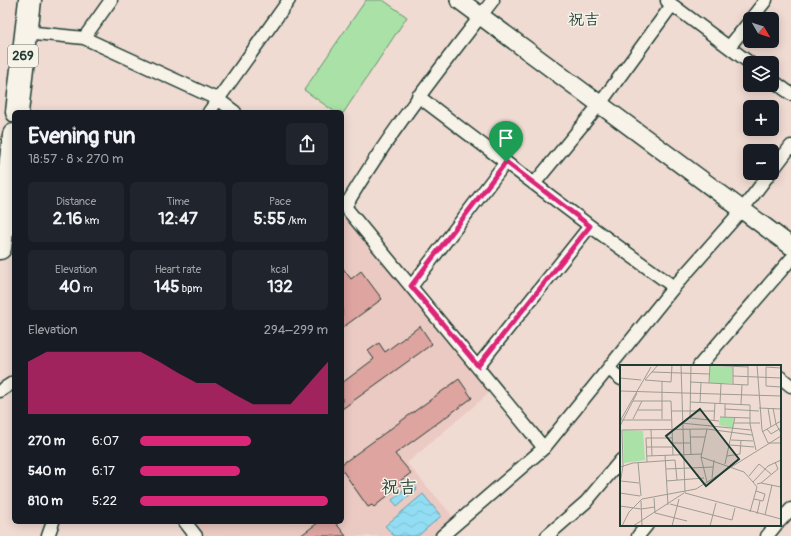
<!DOCTYPE html>
<html lang="en">
<head>
<meta charset="utf-8">
<style>
  :root { --surface:#171b24; --page:#20242c; --text:#f1f3f6; --muted:#9ea1a6; --accent:#db2777 }
  body { margin:0; font-family:Pangolin,"Klee One",sans-serif; background:var(--page); color:var(--text); height:100vh; display:flex; flex-direction:column; font-size:15px; white-space:nowrap }
  * { box-sizing:border-box; margin:0 }
  p { font-size:13px; color:var(--muted) }
  .icon { flex:none; width:22px; height:22px; fill:none; stroke:currentColor; stroke-width:2; stroke-linecap:round; stroke-linejoin:round }
  .map { position:relative; flex:1; overflow:hidden }
  .sheet { position:absolute; left:12px; top:110px; width:332px; height:414px; display:flex; flex-direction:column; background:var(--surface); border-radius:6px; box-shadow:0 2px 10px #0003 }
  .sheet>* { flex:none }
  .needle { width:26px; rotate:129deg }
  .controls { position:absolute; left:743px; top:12px; display:grid; gap:8px }
  .controls a { display:grid; place-items:center; width:36px; height:36px; border-radius:6px; background:var(--surface); box-shadow:0 2px 10px #0003; font-size:20px }
  .pin { position:absolute; display:grid; place-items:center; width:34px; height:34px; color:#fff; margin:-41px -17px; border-radius:50% 50% 50% 0; rotate:-45deg; box-shadow:0 0 4px #0007 }
  .pin .icon { rotate:45deg }
  .round { display:grid; place-items:center; flex:none; width:42px; height:42px; border-radius:6px; background:var(--page) }
  .headline { display:flex; align-items:center; justify-content:space-between; height:68px; padding:0 16px }
  h1 { font-size:22px; font-weight:700; line-height:30px }
  .stats { display:grid; grid-template-columns:repeat(3,1fr); gap:6px; height:68px; padding:4px 16px }
  .stats div { display:grid; align-content:center; border-radius:6px; background:var(--page); text-align:center }
  .stats b { font-size:17px; font-weight:700 }
  .stats small { font-size:11px; font-weight:400 }
  .stats p { font-size:11px }
  .chart { height:112px; padding:8px 16px }
  .chart p { display:flex; justify-content:space-between }
  .chart svg { width:100%; height:72px; margin-top:4px; fill:var(--accent); opacity:.7 }
  ul { padding:0 16px; list-style:none; font-size:13px }
  li { display:grid; grid-template-columns:64px 48px 1fr; align-items:center; height:30px }
  li i { height:10px; border-radius:5px; background:var(--accent) }
  .map>svg:first-child { display:block }
  .built { fill:#ebcac3 }
  .park { fill:#a9e1a6; stroke:#648f6d }
  .water { fill:url(#water-waves); stroke:#649da7 }
  .building { fill:#dea4a0; stroke:#1f3d34 }
  .lines { fill:none; stroke-linecap:round; stroke-linejoin:round }
  .street-casing { stroke:#1f3d34; stroke-width:15 }
  .secondary-casing { stroke:#1f3d34; stroke-width:20 }
  .highway-casing { stroke:#1f3d34; stroke-width:25 }
  .street { stroke:#f7f3e8; stroke-width:12 }
  .secondary { stroke:#f7f3e8; stroke-width:17 }
  .highway { stroke:#f7f3e8; stroke-width:22 }
  .route-casing { stroke:#fff; stroke-width:8 }
  .route { stroke:#db2777; stroke-width:5 }
  .labels { text-anchor:middle; dominant-baseline:central; stroke-width:3; stroke-linejoin:round; paint-order:stroke }
  .shield { fill:#f7f3e8; stroke:#60746a; stroke-width:1 }
  .shield-label { font-size:13px; font-weight:bold; fill:#1f3d34 }
  .quarter-label { font-size:16px; font-weight:bold; fill:#1f3d34; stroke:#f7f3e8 }
  .district-label { font-size:18px; font-weight:bold; fill:#1f3d34; stroke:#f7f3e8 }
  .inset-road { fill:none; stroke:#9c9c93; stroke-width:1 }
  .view { fill:#1f3d34; fill-opacity:0.15; stroke:#1f3d34; stroke-width:2 }
  .inset-edge { fill:none; stroke:#1f3d34; stroke-width:2 }
</style>
</head>
<body>
<div class="map">
<svg width="791" height="536" viewBox="0 0 791 536">
  <defs>
    <pattern id="water-waves" width="16" height="10" patternUnits="userSpaceOnUse"><rect width="16" height="10" fill="#92ddf3"/><path d="M0 5q4-4 8 0t8 0" fill="none" stroke="#7dbfd1"/></pattern>
  </defs>
  <rect width="100%" height="100%" fill="#f0dbd2"/>
  <filter id="ink" filterUnits="userSpaceOnUse"><feTurbulence type="fractalNoise" baseFrequency=".025" numOctaves="2"/><feDisplacementMap in="SourceGraphic" scale="8" xChannelSelector="R" yChannelSelector="G"/><feConvolveMatrix kernelMatrix="1 2 1 2 8 2 1 2 1" color-interpolation-filters="sRGB"/></filter>
  <g filter="url(#ink)">
    <path class="built" d="M 342,212 L 490,390 L 487,395 L 407,463 L 451,514 L 452,520 L 433,536 L 200,536 L 190,522 L 342,522 Z"/>
    <path class="park" d="M 366,0 L 383,0 L 407,17 L 342,115 L 342,112 L 335,112 L 304,90 Z"/>
    <path class="water" d="M 412,482 L 417,489 L 397,506 L 392,500 Z
      M 423,494 L 441,516 L 418,536 L 394,536 L 385,526 Z"/>
    <path class="building" d="M 342,267 L 351,279 L 361,271 L 382,299 L 342,328 Z
      M 420,326 L 432,344 L 342,409 L 342,383 L 374,359 L 368,351 L 379,343 L 385,352 Z
      M 459,379 L 472,398 L 395,454 L 411,473 L 400,481 L 402,484 L 374,507 L 372,505 L 368,507 L 342,470 L 342,464 Z
      M 319,522 L 335,522 L 346,536 L 300,536 Z"/>
    <g class="lines">
      <g class="street-casing">
        <path id="street" d="M 667,1 L 750,63
          M 751,19 L 766,0
          M 26,32 L 84,38 L 219,100 L 235,112
          M 84,38 L 111,0
          M 729,47 L 750,21
          M 772,80 L 791,94
          M 418,96 L 590,226 L 674,287
          M 209,112 L 289,0
          M 772,171 L 791,146
          M 534,184 L 599,105 L 672,5
          M 342,203 L 544,448
          M 345,207 C 388,134 441,67 493,0
          M 411,287 L 506,162
          M 478,366 L 590,226
          M 699,366 L 791,259
          M 609,369 L 621,379
          M 780,377 L 791,386
          M 0,391 L 14,382
          M 780,521 L 791,509
          M 185,522 L 196,536
          M 48,536 L 53,522
          M 442,536 L 544,448 L 674,287 L 742,210 L 770,173
          M 547,536 L 586,502 L 621,460
          M 638,536 L 647,525
          M 767,536 L 776,525"/>
      </g>
      <g class="secondary-casing">
        <path id="secondary" d="M 459,0 L 791,246"/>
      </g>
      <g class="highway-casing">
        <path id="highway" d="M 17,112 L 30,0
          M 0,248 L 14,135"/>
      </g>
      <use href="#street" class="street"/>
      <use href="#secondary" class="secondary"/>
      <use href="#highway" class="highway"/>
    </g>
  </g>
  <g class="lines" filter="url(#ink)">
    <g class="route-casing">
      <path id="route" d="M 506,162 L 590,226 L 478,366 L 411,286 Z"/>
    </g>
    <use href="#route" class="route"/>
  </g>
  <g class="labels">
    <rect class="shield" x="8" y="45" width="30" height="22" rx="3"/>
    <g class="shield-label">
      <text x="23" y="56">269</text>
    </g>
    <g class="quarter-label">
      <text x="584" y="20">祝吉</text>
    </g>
    <g class="district-label">
      <text x="399" y="487">祝吉</text>
    </g>
  </g>
  <g transform="translate(620 365)">
    <rect width="161" height="161" fill="#f0dbd2"/>
    <path d="M 90,1 L 113,2 L 112,18 L 90,18 ZM 100,52 L 114,53 L 113,63 L 99,60 ZM 3,65 L 23,66 L 25,95 L 4,98 Z" fill="#a9e1a6"/>
    <path class="inset-road" d="M 38,0 L 25,15 L 51,17 L 52,0M 61,0 L 65,128 L 161,154M 71,0 L 70,53 L 99,56M 86,0 L 128,2M 137,0 L 142,65 L 148,78 L 161,78M 161,3 L 146,2 L 146,21 L 161,22M 32,7 L 89,9M 113,11 L 161,13M 0,13 L 21,15M 70,17 L 128,20 L 128,0M 89,18 L 90,0M 113,19 L 113,2M 0,26 L 161,31M 13,36 L 51,36 L 53,90M 70,37 L 130,40 L 130,59 L 136,85M 80,38 L 81,18M 100,38 L 101,19M 121,39 L 122,20M 139,43 L 161,44M 148,43 L 151,62M 153,43 L 156,59 L 161,68M 105,44 L 139,46M 18,45 L 42,45M 51,46 L 95,46M 100,52 L 130,53M 105,52 L 105,39M 13,54 L 22,36M 42,54 L 42,16M 1,55 L 51,55M 94,55 L 95,38M 0,56 L 31,2M 61,58 L 131,65M 114,58 L 140,58M 0,61 L 17,28M 31,64 L 32,91M 70,64 L 71,90M 87,64 L 81,92 L 87,117M 147,64 L 151,69 L 161,63M 142,67 L 161,56M 70,72 L 85,72M 111,75 L 133,76M 52,78 L 71,78M 110,80 L 134,82M 26,82 L 53,82M 45,90 L 48,140M 27,91 L 82,89M 107,91 L 120,89 L 121,75M 81,92 L 124,107 L 133,117M 18,97 L 21,131M 27,97 L 26,73 L 52,73M 105,99 L 115,52M 0,102 L 13,98 L 55,95 L 57,115M 46,104 L 93,102M 129,111 L 139,99 L 151,109M 92,113 L 94,95M 1,116 L 19,118M 46,116 L 84,113M 141,118 L 158,104 L 155,97M 0,119 L 3,101 L 2,65 L 87,64 L 132,70M 137,119 L 141,118 L 161,122M 0,128 L 20,131M 34,133 L 35,148M 134,134 L 143,136 L 145,129 L 136,126M 21,136 L 22,161M 50,139 L 112,155 L 115,143M 0,141 L 21,144 L 35,142M 130,147 L 137,122 L 133,117 L 148,101 L 161,95M 35,148 L 67,156M 137,149 L 140,136M 145,150 L 152,120M 2,161 L 9,147 L 22,134 L 76,124 L 161,71M 13,161 L 64,128M 52,161 L 59,134M 90,161 L 96,138"/>
    <path class="view" d="M 80,44 L 119,94 L 86,121 L 46,71 Z"/>
    <rect width="161" height="161" class="inset-edge"/>
  </g>
</svg>
<div class="controls">
<a><svg class="needle" viewBox="-14 -14 28 28"><path d="M0-13l5 13h-10z" fill="#e53935"/><path d="M0 13l5-13h-10z" fill="#9ea1a6"/></svg></a>
<a><svg class="icon" aria-label="layers" viewBox="0 0 24 24"><path d="M12 4l9 5-9 5-9-5zM3 14l9 5 9-5"/></svg></a>
<a>+</a>
<a>−</a>
</div>
<div class="pin" style="left:506px;top:162px;background:#1e9e55"><svg class="icon" aria-label="arrive" viewBox="0 0 24 24"><path d="M6 21V4h12l-3 4 3 4H6"/></svg></div>
<section class="sheet">
<div class="headline"><div><h1>Evening run</h1><p>18:57 · 8 × 270 m</p></div><a class="round"><svg class="icon" aria-label="share" viewBox="0 0 24 24"><path d="M12 15V3M7 8l5-5 5 5M5 13v7h14v-7"/></svg></a></div>
<div class="stats">
<div><p>Distance</p><b>2.16<small> km</small></b></div>
<div><p>Time</p><b>12:47</b></div>
<div><p>Pace</p><b>5:55<small> /km</small></b></div>
</div>
<div class="stats">
<div><p>Elevation</p><b>40<small> m</small></b></div>
<div><p>Heart rate</p><b>145<small> bpm</small></b></div>
<div><p>kcal</p><b>132</b></div>
</div>
<div class="chart"><p><span>Elevation</span>294–299 m</p>
<svg viewBox="0 0 160 44" preserveAspectRatio="none"><path d="M0 44V12L10 6L20 6L30 6L40 6L50 6L60 6L70 12L80 19L90 25L100 25L110 32L120 38L130 38L140 38L150 25L160 12V44z"/></svg>
</div>
<ul>
<li><b>270 m</b>6:07<i style="width:59%"></i></li>
<li><b>540 m</b>6:17<i style="width:53%"></i></li>
<li><b>810 m</b>5:22<i style="width:100%"></i></li>
</ul>
</section>
</div>
</body>
</html>
